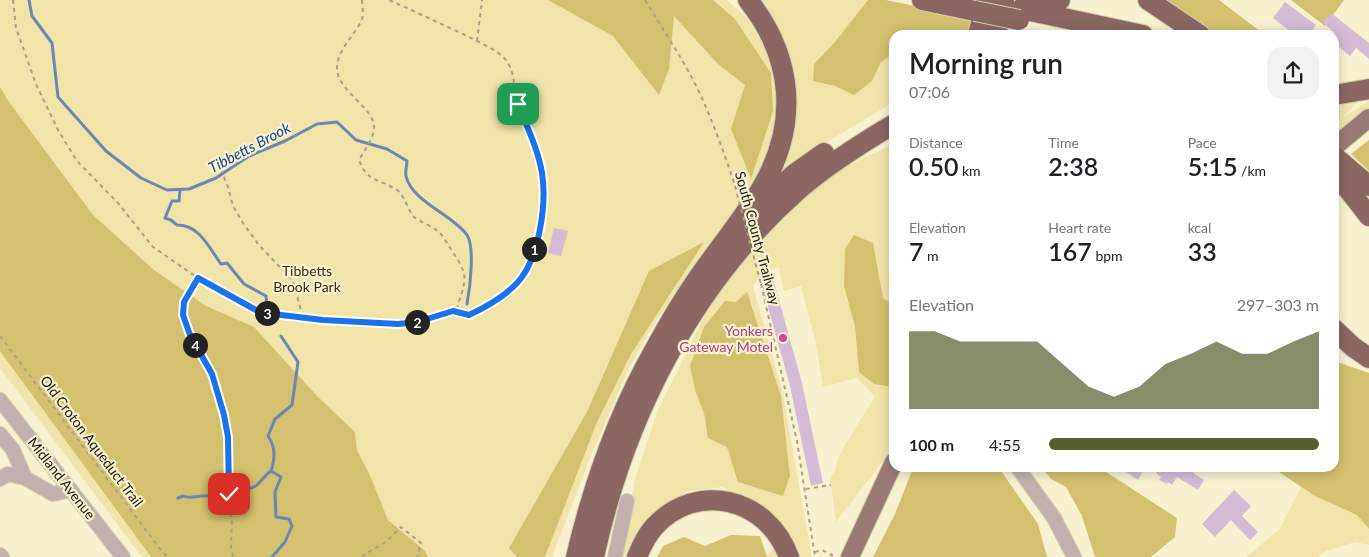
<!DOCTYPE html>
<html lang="en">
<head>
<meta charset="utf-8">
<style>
  :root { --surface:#fff; --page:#f2f2f2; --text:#202124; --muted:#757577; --accent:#565d2b }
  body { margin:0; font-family:Lato,sans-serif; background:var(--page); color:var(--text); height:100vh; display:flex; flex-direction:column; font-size:19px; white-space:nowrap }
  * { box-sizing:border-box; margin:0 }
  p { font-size:16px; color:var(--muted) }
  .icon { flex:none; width:28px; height:28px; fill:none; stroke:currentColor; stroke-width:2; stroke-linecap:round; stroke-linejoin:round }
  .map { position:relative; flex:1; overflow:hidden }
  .panel { position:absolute; left:889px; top:30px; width:450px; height:442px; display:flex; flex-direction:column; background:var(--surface); border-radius:15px; box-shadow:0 2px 12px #0003 }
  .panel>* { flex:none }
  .pin { position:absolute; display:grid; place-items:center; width:42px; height:42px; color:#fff; margin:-21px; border-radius:10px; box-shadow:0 2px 8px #0006 }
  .km { position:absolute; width:25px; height:25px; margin:-12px; border-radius:50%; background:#222; color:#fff; font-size:14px; line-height:25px; text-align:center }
  .round { display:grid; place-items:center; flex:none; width:52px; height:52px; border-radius:15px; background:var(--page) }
  .summary { display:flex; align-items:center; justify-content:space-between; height:85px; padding:0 20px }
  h1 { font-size:28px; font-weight:600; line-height:38px }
  .metrics { display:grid; grid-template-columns:repeat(3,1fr); gap:8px; height:85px; padding:5px 20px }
  .metrics div { display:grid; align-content:center }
  .metrics b { font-size:25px; font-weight:600 }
  .metrics small { font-size:14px; font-weight:400 }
  .metrics p { font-size:14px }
  .chart { height:140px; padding:10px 20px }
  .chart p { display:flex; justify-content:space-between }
  .chart svg { width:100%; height:90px; margin-top:5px; fill:var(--accent); opacity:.7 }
  ul { padding:0 20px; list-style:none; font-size:16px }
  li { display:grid; grid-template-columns:80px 60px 1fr; align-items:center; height:38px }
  li i { height:12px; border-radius:6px; background:var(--accent) }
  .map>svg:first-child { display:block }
  .green { fill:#f1e4a9 }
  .forest { fill:#d3c16f }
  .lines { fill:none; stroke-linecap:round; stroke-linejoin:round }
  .stream { stroke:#6c87b2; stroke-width:3 }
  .building { fill:#d4bcd7 }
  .minor-casing { stroke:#d4ceb0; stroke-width:16 }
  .major-casing { stroke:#d4ceb0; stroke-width:20 }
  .highway-casing { stroke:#d4ceb0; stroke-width:22 }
  .path { stroke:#a7a288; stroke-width:2; stroke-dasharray:4 4; stroke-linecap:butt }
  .minor { stroke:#c2b0ae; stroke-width:14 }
  .major { stroke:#997b76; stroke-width:18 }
  .highway { stroke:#8a6762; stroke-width:20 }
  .highway-bridge-casing { stroke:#d4ceb0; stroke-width:22; stroke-linecap:butt }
  .path-bridge { stroke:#a7a288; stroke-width:2; stroke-dasharray:4 4; stroke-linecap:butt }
  .highway-bridge { stroke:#8a6762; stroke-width:20 }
  .route-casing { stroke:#fff; stroke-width:10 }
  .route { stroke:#1a73e8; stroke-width:6 }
  .hotel-dot { fill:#d1479c; stroke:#f8f1cf; stroke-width:2 }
  .labels { text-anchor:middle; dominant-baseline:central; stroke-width:4.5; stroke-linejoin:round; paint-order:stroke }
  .street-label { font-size:14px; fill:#1a180b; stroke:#f8f1cf }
  .park-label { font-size:14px; fill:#39310d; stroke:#f8f1cf }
  .hotel-label { font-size:14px; fill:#b23c85; stroke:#f8f1cf; text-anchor:end }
  .water-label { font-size:15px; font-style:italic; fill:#194490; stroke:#f8f1cf }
</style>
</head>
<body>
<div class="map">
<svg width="1369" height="557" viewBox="0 0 1369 557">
  <rect width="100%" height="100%" fill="#f8f1cf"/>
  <path class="green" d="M 0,0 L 727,0 L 748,19 L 783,79 L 769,160 L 733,217 L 657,319 L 629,368 L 590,458 L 552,557 L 142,557 L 0,368 Z
    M 760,0 L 882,0 L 974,35 L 894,35 L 894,102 L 827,142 L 775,184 C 783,166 793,146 795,126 C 800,82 788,34 760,0 Z
    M 1361,99 L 1340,119 L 1369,101 L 1369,124 L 1334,150 L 1334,100 Z
    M 894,144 L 894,447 L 836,522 L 830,477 L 836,469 C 834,458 867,410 875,397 L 857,378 L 823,387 L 815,340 L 801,286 L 784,291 L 779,268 L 764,271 L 753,286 L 782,390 L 812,557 L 766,557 L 784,536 L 766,513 L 723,487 L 687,491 L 644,524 L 627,557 L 623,557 L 635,479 L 658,410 L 710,305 L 738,263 L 810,190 L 851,164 Z
    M 1301,487 L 1315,496 L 1357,515 L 1369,529 L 1369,545 L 1355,542 L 1326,551 L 1318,557 L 1246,557 L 1279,530 Z"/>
  <path class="forest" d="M 548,0 L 713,0 L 735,19 L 771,73 L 773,111 L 751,179 L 731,129 L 745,85 L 718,64 L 674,16 L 669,69 L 659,95 L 613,36 Z
    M 868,0 L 886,0 L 974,18 L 968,35 L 894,35 L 894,53 L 881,62 L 872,81 L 854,95 L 835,86 L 813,81 L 814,64 L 835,42 Z
    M 1163,0 L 1219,0 L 1265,35 L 1216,35 Z
    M 1291,0 L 1344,0 L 1325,26 Z
    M 0,87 L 9,102 L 93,215 L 154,270 L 206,306 L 254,327 L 318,397 L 355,432 L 357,451 L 369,473 L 388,520 L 425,551 L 428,557 L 151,557 L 0,351 Z
    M 1369,140 L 1369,171 L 1351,154 Z
    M 854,235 L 873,243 L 883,298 L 894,305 L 894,387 L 874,384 L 859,372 L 855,326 L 844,286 L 845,249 Z
    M 704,242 L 631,354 L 597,422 L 545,557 L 517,557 L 509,548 L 587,412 L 649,271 Z
    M 747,292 L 781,396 L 790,476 L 783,496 L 738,482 L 727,447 L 708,438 L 704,413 L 696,393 L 690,366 L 704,327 L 725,301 L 736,302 Z
    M 1334,361 L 1369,373 L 1369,529 L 1357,515 L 1315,496 L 1273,468 L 1334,468 Z
    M 913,468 L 999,468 L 1038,524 L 1047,557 L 873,557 L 895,514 Z
    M 1042,468 L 1100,468 L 1177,518 L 1175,537 L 1151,557 L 1095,557 L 1082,516 L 1066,487 L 1051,479 Z
    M 731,535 L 760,536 L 767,557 L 657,557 L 663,546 L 684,537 L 705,546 Z"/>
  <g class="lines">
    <path class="stream" d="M 29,0 L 32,16 L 52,43 L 58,97 L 106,151 L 141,178 L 167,190 L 189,189 L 216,178 L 249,156 L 285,141 L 317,124 L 337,122 L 356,140 L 387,149 L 407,161 C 407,165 405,172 406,176 C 412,202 452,214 467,235 C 475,247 470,288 467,304
      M 180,190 L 179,201 L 172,201 L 165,218 L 171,220 L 177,225 C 200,225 209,248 221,264 L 227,263 L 244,284 L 266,296 L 267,308
      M 178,498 L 183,496 C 192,500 200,494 210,496 L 213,488 C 225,490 247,493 257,485 C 262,480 265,475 271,471
      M 272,557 L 285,542 L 292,526 L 289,519 L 276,517 L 275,492 L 281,477 L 271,471 C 275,458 276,448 268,436 L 275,419 L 292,405 L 298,362 L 281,336"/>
  </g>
  <path class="building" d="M 1285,2 L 1316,25 L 1309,35 L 1295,35 L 1273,18 Z
    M 1331,13 L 1369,43 L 1369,59 L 1356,48 L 1350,56 L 1334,43 L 1334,32 L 1323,23 Z
    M 554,228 L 568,231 L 561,256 L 548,253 Z
    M 773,278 L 802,383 L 823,483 L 811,486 L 790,386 L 761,282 Z
    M 1120,468 L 1145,468 L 1138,480 Z
    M 1160,468 L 1196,468 L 1193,473 L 1204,480 L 1198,490 L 1177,477 L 1172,485 L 1168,482 L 1167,484 L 1159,480 L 1161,477 L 1156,473 Z
    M 1234,490 L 1251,506 L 1242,516 L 1258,532 L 1250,540 L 1231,520 L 1215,537 L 1202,524 Z"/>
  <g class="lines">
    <g class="minor-casing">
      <path id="minor" d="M 0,400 L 123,557
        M 0,434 L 13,450 L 25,478
        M 1018,468 L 1054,518 L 1074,557
        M 0,479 L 8,474 L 25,478 L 53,494 L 71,490
        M 0,555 L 2,557
        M 615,557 L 627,501"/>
    </g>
    <g class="major-casing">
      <path id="major" d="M 1334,147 L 1369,118
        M 850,557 L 894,462"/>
    </g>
    <g class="highway-casing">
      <path id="highway" d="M 922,0 L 975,11
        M 1148,0 L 1200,35
        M 1031,7 L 1060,0
        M 1021,9 L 1143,35
        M 978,35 L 987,0
        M 995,35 L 1001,18 L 1004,0
        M 1334,95 L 1369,89
        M 1334,156 L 1369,186
        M 1334,171 L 1369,216
        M 756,209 L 793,175 L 824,153
        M 1334,329 L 1353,347 L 1369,358
        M 576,557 C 593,485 618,414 655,349 C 668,325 682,301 698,278 C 719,248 742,220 761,189 C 799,125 794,58 748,0
        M 594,557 C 624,419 690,286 797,191 C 827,165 860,144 894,124
        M 637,557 C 641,547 646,536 654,527 C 697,480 768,498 789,557"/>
    </g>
    <path class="path" d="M 13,0 L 16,28 L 36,84 L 58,130 L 77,161 L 118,203 L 153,247 L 198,278 L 256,310 L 273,315 L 323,320 L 398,324 L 417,322 L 453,311 L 469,315 C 486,307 507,297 519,281 C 540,254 548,206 542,172 C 537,148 525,127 518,104 C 513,88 516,67 501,55 C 491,47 476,41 465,35 C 439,23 414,11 389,0
      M 362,0 C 362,6 364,14 362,19 C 355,36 338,48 337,67 C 336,91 376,108 374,129 C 373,139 364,151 359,160 C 367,183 381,179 397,190 C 405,196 407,208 413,216 C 418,221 432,226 439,232 C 444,237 448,245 452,251 C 472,280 464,281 456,312
      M 645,0 C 664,31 685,62 701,96 C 714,125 725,155 735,186
      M 477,41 L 482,0
      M 218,162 L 228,187 L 233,206 L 243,223 L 258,244 L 293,281 L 303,318
      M 198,278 L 184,302 L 183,315 L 189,335 L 212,374 L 224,415 L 228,437 L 229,504 L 232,521 L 231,546 L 233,557
      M 761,284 L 797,441 L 815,557
      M 0,336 L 163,553 L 168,557
      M 806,489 L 831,485
      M 815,552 L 822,550 L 832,555 L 831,557
      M 362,557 L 365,554 L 386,542 L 401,527 L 421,543 L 417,557"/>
    <use href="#minor" class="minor"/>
    <use href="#major" class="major"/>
    <use href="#highway" class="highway"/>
    <g class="highway-bridge-casing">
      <path id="highway-bridge" d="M 975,11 L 1019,20"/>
    </g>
    <path class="path-bridge" d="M 735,186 L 761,284"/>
    <use href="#highway-bridge" class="highway-bridge"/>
  </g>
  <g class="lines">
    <g class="route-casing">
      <path id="route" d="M 229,494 L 228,437 L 224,415 L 212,374 L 190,335 L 183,315 L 184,302 L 198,278 L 256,310 L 273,314 L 323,320 L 398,324 L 417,322 L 453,311 L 469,315 C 486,307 504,297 517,283 C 539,260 547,204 542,173 C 538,149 527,127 518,104"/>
    </g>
    <use href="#route" class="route"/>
  </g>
  <circle class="hotel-dot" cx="783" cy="338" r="5"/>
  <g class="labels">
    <g class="street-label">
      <text transform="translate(758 238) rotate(75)">South County Trailway</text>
      <text transform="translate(92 441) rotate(53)">Old Croton Aqueduct Trail</text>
      <text transform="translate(62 478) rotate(52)">Midland Avenue</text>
    </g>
    <g class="park-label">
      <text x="307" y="270">Tibbetts<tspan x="307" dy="16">Brook Park</tspan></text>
    </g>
    <g class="hotel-label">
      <text x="773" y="330">Yonkers<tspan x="773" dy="16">Gateway Motel</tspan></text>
    </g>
    <g class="water-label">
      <text transform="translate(249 147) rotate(-28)">Tibbetts Brook</text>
    </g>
  </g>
</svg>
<div class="pin" style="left:518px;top:104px;background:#1e9e55"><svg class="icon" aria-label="arrive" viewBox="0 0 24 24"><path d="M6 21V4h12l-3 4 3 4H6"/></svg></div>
<div class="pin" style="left:229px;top:494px;background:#d93025"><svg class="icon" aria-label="check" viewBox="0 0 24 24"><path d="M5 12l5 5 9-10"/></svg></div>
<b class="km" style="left:534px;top:249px">1</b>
<b class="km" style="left:417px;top:322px">2</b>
<b class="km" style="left:267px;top:313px">3</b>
<b class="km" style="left:195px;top:345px">4</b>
<section class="panel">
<div class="summary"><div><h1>Morning run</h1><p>07:06</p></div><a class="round"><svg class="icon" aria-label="share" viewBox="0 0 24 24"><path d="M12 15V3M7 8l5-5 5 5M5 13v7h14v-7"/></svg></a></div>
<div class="metrics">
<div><p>Distance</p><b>0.50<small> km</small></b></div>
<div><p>Time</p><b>2:38</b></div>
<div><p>Pace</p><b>5:15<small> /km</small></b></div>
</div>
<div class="metrics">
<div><p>Elevation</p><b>7<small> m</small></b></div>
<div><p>Heart rate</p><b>167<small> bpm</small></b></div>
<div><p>kcal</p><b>33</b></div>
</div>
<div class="chart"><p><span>Elevation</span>297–303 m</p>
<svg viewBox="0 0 160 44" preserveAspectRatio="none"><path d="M0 44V6L10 6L20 11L30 11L40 11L50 11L60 22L70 33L80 38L90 33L100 22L110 17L120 11L130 17L140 17L150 11L160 6V44z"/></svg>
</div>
<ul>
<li><b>100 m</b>4:55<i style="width:100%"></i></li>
</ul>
</section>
</div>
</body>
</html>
